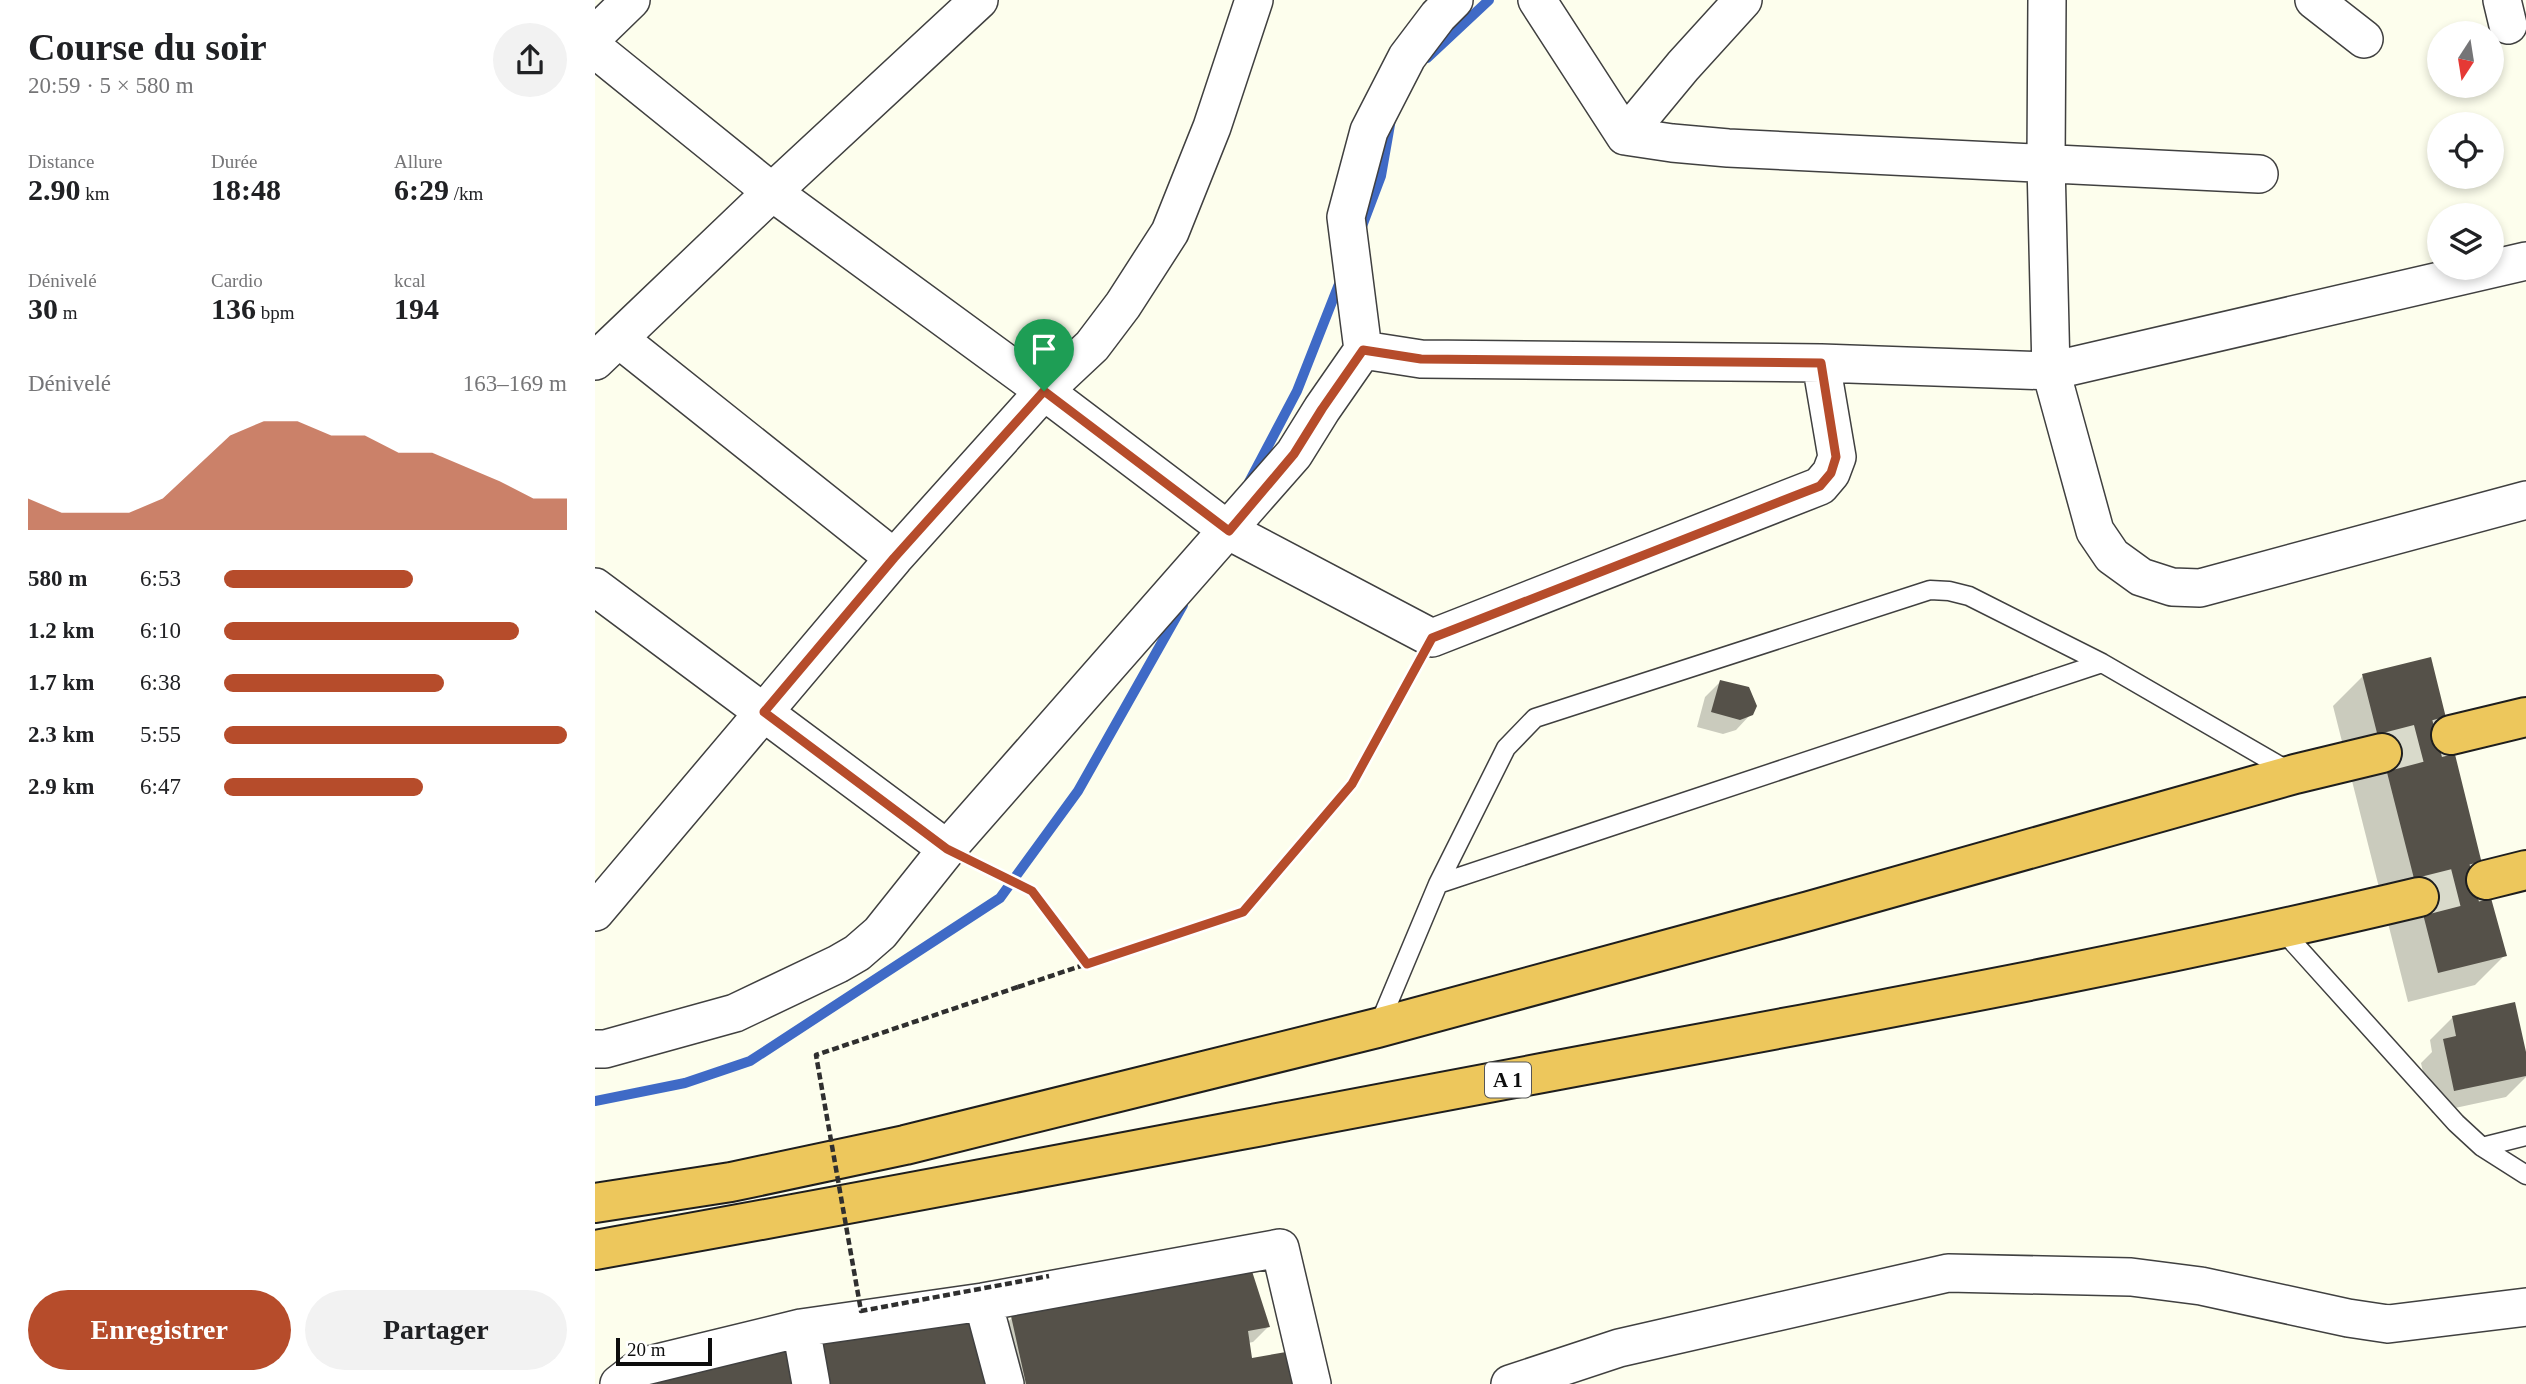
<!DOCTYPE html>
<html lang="fr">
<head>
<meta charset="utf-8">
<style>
  :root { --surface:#fff; --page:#f2f2f2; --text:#202124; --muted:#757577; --accent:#b64c2b }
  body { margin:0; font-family:"Times New Roman",serif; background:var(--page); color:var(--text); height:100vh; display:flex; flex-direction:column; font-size:26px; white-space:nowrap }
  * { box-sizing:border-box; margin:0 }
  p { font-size:23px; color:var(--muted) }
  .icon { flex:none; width:38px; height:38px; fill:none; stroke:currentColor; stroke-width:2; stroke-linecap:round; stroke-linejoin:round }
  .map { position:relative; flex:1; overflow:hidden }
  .drawer { display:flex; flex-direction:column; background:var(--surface); width:595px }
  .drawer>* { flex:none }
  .needle { width:46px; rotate:192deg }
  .fabs { position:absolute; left:1832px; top:21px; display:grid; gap:14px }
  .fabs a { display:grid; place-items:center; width:77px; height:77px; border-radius:50%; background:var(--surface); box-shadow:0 4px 10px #0003; font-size:35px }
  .scale { position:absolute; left:21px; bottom:18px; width:96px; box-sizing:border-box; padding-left:7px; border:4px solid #0d0d0d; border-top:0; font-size:19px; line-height:24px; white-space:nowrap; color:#0d0d0d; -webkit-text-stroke:5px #fff; paint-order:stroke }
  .pin { position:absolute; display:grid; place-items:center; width:60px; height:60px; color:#fff; margin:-72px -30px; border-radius:50% 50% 50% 0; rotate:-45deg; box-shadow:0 0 7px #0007 }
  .pin .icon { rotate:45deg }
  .round { display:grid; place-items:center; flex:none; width:74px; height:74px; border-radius:37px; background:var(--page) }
  .headline { display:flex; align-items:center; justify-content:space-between; height:119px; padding:0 28px }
  h1 { font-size:38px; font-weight:700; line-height:52px }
  .figures { display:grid; grid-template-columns:repeat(3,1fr); gap:10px; height:119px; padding:7px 28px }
  .figures div { display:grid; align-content:center }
  .figures b { font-size:30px; font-weight:700 }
  .figures small { font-size:19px; font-weight:400 }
  .figures p { font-size:19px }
  .chart { height:196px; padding:14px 28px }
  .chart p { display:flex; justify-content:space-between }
  .chart svg { width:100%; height:126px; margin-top:7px; fill:var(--accent); opacity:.7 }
  .button { display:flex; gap:14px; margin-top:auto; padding:14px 28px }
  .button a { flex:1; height:80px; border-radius:42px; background:var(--accent); color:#fff; font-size:28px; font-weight:700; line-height:80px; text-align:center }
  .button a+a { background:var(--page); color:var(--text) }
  ul { padding:0 28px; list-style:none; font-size:23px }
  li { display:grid; grid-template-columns:112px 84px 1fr; align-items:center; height:52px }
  li i { height:18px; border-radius:9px; background:var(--accent) }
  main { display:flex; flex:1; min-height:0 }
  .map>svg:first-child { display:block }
  .shadow { fill:#0003 }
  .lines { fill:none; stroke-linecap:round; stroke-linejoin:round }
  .stream { stroke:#3f6ac6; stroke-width:10 }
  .building { fill:#555149 }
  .highway-tunnel { stroke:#d9dacb; stroke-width:38; stroke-dasharray:38 19; stroke-linecap:butt }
  .lane-casing { stroke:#404040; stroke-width:21 }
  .street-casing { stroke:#404040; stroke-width:40 }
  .highway-casing { stroke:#1e1e1e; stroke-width:42 }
  .path { stroke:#2f2f2f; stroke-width:4.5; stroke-dasharray:7 3.5; stroke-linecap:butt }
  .lane { stroke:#fff; stroke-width:18 }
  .street { stroke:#fff; stroke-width:37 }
  .highway { stroke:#edc75c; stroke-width:38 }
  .path-bridge { stroke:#2f2f2f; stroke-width:4.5; stroke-dasharray:7 3.5; stroke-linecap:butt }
  .route-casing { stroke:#fff; stroke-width:14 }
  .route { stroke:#b64c2b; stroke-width:9 }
  .labels { text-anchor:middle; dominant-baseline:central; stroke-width:7; stroke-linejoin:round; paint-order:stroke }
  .shield { fill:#fff; stroke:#565656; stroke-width:2 }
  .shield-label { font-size:21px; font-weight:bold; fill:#0d0d0d }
</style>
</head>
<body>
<main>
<section class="drawer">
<div class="headline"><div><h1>Course du soir</h1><p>20:59 · 5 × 580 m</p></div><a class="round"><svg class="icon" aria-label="share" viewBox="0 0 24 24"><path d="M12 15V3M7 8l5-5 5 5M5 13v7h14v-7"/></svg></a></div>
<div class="figures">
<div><p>Distance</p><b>2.90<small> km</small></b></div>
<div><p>Durée</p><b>18:48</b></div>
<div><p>Allure</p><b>6:29<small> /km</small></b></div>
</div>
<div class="figures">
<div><p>Dénivelé</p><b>30<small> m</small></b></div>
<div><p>Cardio</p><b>136<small> bpm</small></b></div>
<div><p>kcal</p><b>194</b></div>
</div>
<div class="chart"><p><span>Dénivelé</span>163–169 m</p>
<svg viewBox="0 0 160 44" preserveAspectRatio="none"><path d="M0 44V33L10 38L20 38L30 38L40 33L50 22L60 11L70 6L80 6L90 11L100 11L110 17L120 17L130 22L140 27L150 33L160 33V44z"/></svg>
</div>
<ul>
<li><b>580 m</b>6:53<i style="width:55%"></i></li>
<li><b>1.2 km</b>6:10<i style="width:86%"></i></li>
<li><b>1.7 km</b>6:38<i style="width:64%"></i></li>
<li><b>2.3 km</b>5:55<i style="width:100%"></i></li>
<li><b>2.9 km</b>6:47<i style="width:58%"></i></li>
</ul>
<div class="button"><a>Enregistrer</a><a>Partager</a></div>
</section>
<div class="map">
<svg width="1931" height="1384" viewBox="0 0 1931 1384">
  <rect width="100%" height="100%" fill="#fdfeed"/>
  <path class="shadow" d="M 1768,676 L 1910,955 L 1880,985 L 1813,1002 L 1738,706 Z
    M 1125,682 L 1156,714 L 1141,730 L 1128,734 L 1102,727 L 1110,697 Z
    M 1858,1017 L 1931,1060 L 1931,1077 L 1911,1097 L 1837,1113 L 1826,1063 L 1837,1052 L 1835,1040 Z
    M 417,1318 L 673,1327 L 658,1342 L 653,1343 L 656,1361 L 699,1384 L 413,1384 L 401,1333 Z"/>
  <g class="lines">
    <path class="stream" d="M 832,58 L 894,0
      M 766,229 L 786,176 L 796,119
      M 654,482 L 702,391 L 746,279
      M 0,1101 L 90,1083 L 155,1061 L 405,898 L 483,791 L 588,605"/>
  </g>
  <path class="building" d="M 1836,657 L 1891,880 L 1912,956 L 1843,973 L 1767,674 Z
    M 1125,680 L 1154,687 L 1162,706 L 1158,715 L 1145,720 L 1116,712 Z
    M 1920,1002 L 1931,1052 L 1931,1076 L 1859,1091 L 1848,1039 L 1861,1036 L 1857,1016 Z
    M 655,1265 L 675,1327 L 653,1331 L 657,1358 L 691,1352 L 701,1384 L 431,1384 L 416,1316 Z
    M 374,1312 L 392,1384 L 234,1384 L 222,1334 Z
    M 197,1341 L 207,1384 L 59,1384 L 81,1377 L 104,1373 L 101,1359 Z"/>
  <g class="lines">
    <path class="highway-tunnel" d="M 1787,753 L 1856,735
      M 1824,897 L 1891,880"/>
    <g class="lane-casing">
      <path id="lane" d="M 843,884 L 1507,663
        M 1687,930 L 1861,1123 L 1887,1147 L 1931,1175
        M 783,1027 L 843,884 L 911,748 L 940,718 L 1335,590 L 1354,591 L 1374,596 L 1507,663 L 1697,773
        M 1887,1147 L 1931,1136"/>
    </g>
    <g class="street-casing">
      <path id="street" d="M 942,0 L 1030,136 L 1077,143 L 1133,148 L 1664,174
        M 1452,0 L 1451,163 L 1456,371 L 1500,531 L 1517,556 L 1546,577 L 1577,587 L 1605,588 L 1931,500
        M 1719,0 L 1769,39
        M 1907,0 L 1913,25
        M 0,35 L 36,0
        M 0,49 L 177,192 L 449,391 L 634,531 L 837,638 L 1225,486 L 1236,473 L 1242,457 L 1226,363
        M 1030,136 L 1088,66 L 1148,0
        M 24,339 L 299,558
        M 768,350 L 751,217 L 774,131 L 812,57 L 843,16 L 859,0
        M 0,361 L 177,192 L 384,0
        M 0,587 L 352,849
        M 0,912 L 299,558 L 449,391 L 497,346 L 528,305 L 575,232 L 617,127 L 659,0
        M 0,1049 L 10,1049 L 140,1013 L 243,964 L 262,953 L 285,933 L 352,849 L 699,454 L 727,409 L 768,350 L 826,359 L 1226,363 L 1456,371 L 1931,261
        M 388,1302 L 410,1384
        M 206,1328 L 216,1384
        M 24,1384 L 46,1367 L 206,1328 L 388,1302 L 685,1248 L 717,1384
        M 915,1384 L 1024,1348 L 1353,1273 L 1536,1277 L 1606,1286 L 1753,1318 L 1793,1324 L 1931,1307"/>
    </g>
    <g class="highway-casing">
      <path id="highway" d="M 1856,735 L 1931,717
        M 1891,880 L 1931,870
        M 0,1203 L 136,1182 L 310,1145 L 782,1028 L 1214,911 L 1700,774 L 1787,753
        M 0,1250 C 322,1193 642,1130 963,1070 C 1251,1016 1539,965 1824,897"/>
    </g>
    <path class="path" d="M 384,865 L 437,891 L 492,964
      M 423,987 L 647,912 L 757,784 L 822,666"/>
    <use href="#lane" class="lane"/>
    <use href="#street" class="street"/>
    <use href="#highway" class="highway"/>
    <path class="path-bridge" d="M 423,987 L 221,1055 L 266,1311 L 454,1276"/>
  </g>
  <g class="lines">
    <g class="route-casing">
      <path id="route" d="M 768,350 L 826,359 L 1226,363 L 1241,457 L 1236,473 L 1225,486 L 837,638 L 757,784 L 648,912 L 492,964 L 437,891 L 352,849 L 169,712 L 299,558 L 449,391 L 634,531 L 699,454 L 727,409 Z"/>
    </g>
    <use href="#route" class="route"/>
  </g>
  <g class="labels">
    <rect class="shield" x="890" y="1062.5" width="46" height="35" rx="5"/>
    <g class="shield-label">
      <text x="913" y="1080">A 1</text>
    </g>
  </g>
</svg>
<div class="fabs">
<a><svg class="needle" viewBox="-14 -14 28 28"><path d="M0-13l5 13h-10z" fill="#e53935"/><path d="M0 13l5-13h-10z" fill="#757577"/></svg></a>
<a><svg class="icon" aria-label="locate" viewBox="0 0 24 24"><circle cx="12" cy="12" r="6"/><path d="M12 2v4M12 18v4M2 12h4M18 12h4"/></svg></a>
<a><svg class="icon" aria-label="layers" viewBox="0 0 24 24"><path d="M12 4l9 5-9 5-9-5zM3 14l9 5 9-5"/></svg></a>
</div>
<div class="scale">20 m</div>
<div class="pin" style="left:449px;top:391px;background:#1e9e55"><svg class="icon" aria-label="arrive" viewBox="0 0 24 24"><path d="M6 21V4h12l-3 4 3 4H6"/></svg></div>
</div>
</main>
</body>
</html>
